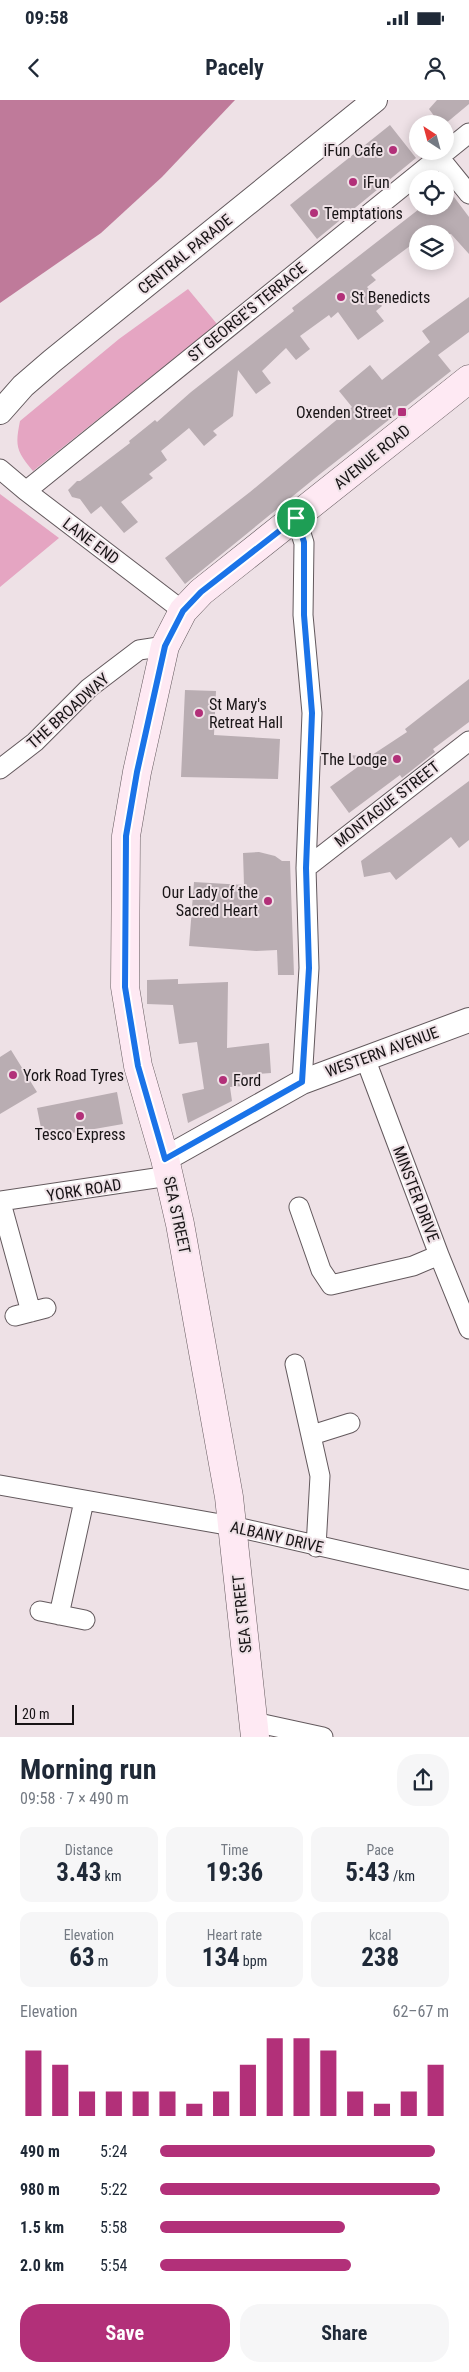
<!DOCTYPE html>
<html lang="en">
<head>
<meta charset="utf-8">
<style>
  :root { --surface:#fff; --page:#f6f6f7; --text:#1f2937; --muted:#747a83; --accent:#b23079 }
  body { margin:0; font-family:"Roboto Condensed",sans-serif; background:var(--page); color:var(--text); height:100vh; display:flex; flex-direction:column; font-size:19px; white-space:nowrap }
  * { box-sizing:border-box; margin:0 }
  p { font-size:16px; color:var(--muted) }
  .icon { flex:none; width:28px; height:28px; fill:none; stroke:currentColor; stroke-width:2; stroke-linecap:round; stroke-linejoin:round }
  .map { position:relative; height:1637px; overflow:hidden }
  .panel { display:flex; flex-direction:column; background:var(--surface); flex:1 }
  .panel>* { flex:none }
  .needle { width:32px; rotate:324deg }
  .buttons { position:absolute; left:409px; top:15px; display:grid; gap:10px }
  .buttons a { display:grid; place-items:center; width:45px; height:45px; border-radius:50%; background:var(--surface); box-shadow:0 2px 12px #0003; font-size:25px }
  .scale { position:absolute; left:15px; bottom:12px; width:59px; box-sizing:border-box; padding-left:5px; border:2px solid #181416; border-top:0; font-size:14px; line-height:18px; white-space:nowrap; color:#181416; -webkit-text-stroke:4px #eee1e6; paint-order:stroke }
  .pin { position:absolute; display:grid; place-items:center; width:42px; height:42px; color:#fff; margin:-21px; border:2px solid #fff; border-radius:50%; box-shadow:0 1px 5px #0007 }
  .round { display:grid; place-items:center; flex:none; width:52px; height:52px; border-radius:20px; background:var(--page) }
  .overview { display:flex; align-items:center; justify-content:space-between; height:85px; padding:0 20px }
  h1 { font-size:28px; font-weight:700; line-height:38px }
  .stats { display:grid; grid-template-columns:repeat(3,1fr); gap:8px; height:85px; padding:5px 20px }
  .stats div { display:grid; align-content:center; border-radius:12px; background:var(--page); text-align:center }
  .stats b { font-size:25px; font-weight:700 }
  .stats small { font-size:14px; font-weight:400 }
  .stats p { font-size:14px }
  .chart { height:140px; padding:10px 20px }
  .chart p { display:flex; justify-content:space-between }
  .chart svg { width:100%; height:90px; margin-top:5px; stroke:var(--accent); stroke-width:6 }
  .primary-button { display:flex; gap:10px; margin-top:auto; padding:10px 20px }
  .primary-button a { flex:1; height:58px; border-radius:20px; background:var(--accent); color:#fff; font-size:20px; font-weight:700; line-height:58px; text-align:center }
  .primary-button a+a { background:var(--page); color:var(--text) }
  ul { padding:0 20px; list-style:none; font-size:16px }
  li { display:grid; grid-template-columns:80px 60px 1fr; align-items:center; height:38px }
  li i { height:12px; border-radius:6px; background:var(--accent) }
  .status { display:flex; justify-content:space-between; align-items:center; height:35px; padding:0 25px; background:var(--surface); direction:ltr }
  .status svg { height:14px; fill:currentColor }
  header { display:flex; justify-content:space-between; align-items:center; height:65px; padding:0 20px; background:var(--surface); font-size:22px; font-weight:700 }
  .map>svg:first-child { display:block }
  .green { fill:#e5a5c2 }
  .water { fill:#bf7a9a }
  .building { fill:#b9adb2 }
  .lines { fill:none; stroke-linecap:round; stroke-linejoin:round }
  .minor-casing { stroke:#63595d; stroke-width:21 }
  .tertiary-casing { stroke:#63595d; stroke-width:26 }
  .secondary-casing { stroke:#63595d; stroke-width:29 }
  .minor { stroke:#fff; stroke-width:19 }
  .tertiary { stroke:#fff; stroke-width:24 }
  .secondary { stroke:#fee9f3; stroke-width:28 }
  .route-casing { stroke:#fff; stroke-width:10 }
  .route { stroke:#1a73e8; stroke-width:6 }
  .poi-dot { fill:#b23079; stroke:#eee1e6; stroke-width:2 }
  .labels { text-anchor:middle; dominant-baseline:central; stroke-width:4; stroke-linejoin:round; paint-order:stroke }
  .poi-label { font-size:16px; fill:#181416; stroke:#eee1e6; text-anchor:start }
  .street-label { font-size:16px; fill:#181416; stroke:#eee1e6 }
</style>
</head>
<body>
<div class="status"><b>09:58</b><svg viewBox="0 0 49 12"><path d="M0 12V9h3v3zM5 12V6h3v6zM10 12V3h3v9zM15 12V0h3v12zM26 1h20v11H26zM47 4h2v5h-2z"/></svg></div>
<header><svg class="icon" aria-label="back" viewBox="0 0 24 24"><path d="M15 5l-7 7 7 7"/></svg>Pacely<svg class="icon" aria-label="person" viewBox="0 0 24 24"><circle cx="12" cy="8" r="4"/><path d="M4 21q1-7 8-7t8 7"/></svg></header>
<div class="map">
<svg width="469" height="1637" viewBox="0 0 469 1637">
  <rect width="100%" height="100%" fill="#eee1e6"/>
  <path class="green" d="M 188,189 L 217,224 L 33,371 C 16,351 15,346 20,321 L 119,239 Z
    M 0,394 L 59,438 L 0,487 Z"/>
  <path class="water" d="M 0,0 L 235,0 L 162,77 L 101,133 L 0,203 Z"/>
  <path class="building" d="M 437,0 L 469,0 L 469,4 L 445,24 L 440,24 L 429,9 Z
    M 390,25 L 416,58 L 317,139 L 290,105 Z
    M 445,85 L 469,117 L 469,154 L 451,134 L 418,134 L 418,140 L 371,175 L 376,180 L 367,187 L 382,206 L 376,211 L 384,221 L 358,240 L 338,212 L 331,218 L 329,215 L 300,236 L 310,249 L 296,260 L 286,248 L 262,271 L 271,283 L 256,294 L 238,270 L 233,316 L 213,331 L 217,335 L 204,346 L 189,328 L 161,351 L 167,360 L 149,374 L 153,378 L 121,402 L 138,422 L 124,433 L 101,406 L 91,414 L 80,399 L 72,397 L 68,390 L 77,381 L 80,381 L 130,343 L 129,341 L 155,320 L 157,322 L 191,292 L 294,211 L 292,208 L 423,106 L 445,106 Z
    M 469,197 L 469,232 L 438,255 L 451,271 L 320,374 L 185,484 L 165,458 L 250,392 L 352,307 L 339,291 L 346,285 L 370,265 L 382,280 L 430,242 L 422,231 Z
    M 469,579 L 469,622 L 433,649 L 435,652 L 402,678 L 400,675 L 349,713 L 330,687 L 359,666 L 351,655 L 369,657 L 407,632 L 405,629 Z
    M 185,590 L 216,591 L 214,635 L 280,639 L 278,679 L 181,677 Z
    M 469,681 L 469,740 L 459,748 L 451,737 L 396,780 L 390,772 L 364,777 L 361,761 Z
    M 259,752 L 275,756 L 282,761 L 290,761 L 294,875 L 278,875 L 277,850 L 256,851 L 189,846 L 194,782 L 244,785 L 243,753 Z
    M 178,879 L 178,884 L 228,882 L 227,948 L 269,943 L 271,973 L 243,975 L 244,986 L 230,987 L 232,1001 L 188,1023 L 182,994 L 204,989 L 197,942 L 179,944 L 173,905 L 147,904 L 147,880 Z
    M 11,950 L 37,992 L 0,1014 L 0,957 Z
    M 117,992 L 123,1024 L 43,1038 L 37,1008 Z"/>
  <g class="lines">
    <g class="minor-casing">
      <path id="minor" d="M 439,57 L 469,94
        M 0,369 L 26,391 L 183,511
        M 26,391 L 469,33
        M 296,418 L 304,443 L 303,515 L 312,613 L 306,768 L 309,868 L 302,982
        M 0,669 L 35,642 L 89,588 L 139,550 L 165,546
        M 306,768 L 469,641
        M 365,958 L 439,1155 L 469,1229
        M 0,1101 L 169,1076
        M 1,1103 L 31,1212
        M 299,1107 L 321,1170 L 331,1185 L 413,1166 L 439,1155
        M 15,1216 L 46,1208
        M 295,1264 L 320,1376 L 316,1447
        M 312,1335 L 350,1323
        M 0,1385 L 232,1426 L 469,1480
        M 40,1511 L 85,1520
        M 59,1515 L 84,1401
        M 254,1622 L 323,1637"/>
    </g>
    <g class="tertiary-casing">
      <path id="tertiary" d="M 0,312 L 23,286 L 52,261 L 375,0
        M 165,1059 L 302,982 L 469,920"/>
    </g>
    <g class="secondary-casing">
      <path id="secondary" d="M 255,1637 L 229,1397 L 180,1124 L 165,1059 L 138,966 L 125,887 L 126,736 L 137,672 L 165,546 L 183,511 L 201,492 L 469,279"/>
    </g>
    <use href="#minor" class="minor"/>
    <use href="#tertiary" class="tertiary"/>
    <use href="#secondary" class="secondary"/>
  </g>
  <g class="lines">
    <g class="route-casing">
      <path id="route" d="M 296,418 L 304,442 L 304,515 L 312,613 L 306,768 L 309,868 L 302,982 L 165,1059 L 138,966 L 125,887 L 126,736 L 137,672 L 165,546 L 183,511 L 201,492 Z"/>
    </g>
    <use href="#route" class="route"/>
  </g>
  <g class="poi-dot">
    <circle cx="393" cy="50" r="5"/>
    <circle cx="353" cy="82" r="5"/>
    <circle cx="314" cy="113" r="5"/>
    <circle cx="341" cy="197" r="5"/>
    <rect x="397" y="307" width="10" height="10" rx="2.5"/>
    <circle cx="199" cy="613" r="5"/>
    <circle cx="397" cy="659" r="5"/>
    <circle cx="268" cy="801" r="5"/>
    <circle cx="13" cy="975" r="5"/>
    <circle cx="223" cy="980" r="5"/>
    <circle cx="80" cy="1016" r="5"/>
  </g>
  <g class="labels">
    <g class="poi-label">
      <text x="383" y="50" text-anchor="end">iFun Cafe</text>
      <text x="363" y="82">iFun</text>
      <text x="324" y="113">Temptations</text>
      <text x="351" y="197">St Benedicts</text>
      <text x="392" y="312" text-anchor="end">Oxenden Street</text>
      <text x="209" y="604">St Mary's<tspan x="209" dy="18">Retreat Hall</tspan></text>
      <text x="387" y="659" text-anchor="end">The Lodge</text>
      <text x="258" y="792" text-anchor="end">Our Lady of the<tspan x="258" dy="18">Sacred Heart</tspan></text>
      <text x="23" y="975">York Road Tyres</text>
      <text x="233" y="980">Ford</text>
      <text x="80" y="1034" text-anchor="middle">Tesco Express</text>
    </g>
    <g class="street-label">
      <text transform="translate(185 154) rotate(-39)">CENTRAL PARADE</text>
      <text transform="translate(247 212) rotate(-39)">ST GEORGE'S TERRACE</text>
      <text transform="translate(372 357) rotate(-39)">AVENUE ROAD</text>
      <text transform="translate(91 441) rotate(37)">LANE END</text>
      <text transform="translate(68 611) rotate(-42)">THE BROADWAY</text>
      <text transform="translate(387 704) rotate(-38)">MONTAGUE STREET</text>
      <text transform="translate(382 952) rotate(-20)">WESTERN AVENUE</text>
      <text transform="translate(84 1090) rotate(-9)">YORK ROAD</text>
      <text transform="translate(416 1094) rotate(69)">MINSTER DRIVE</text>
      <text transform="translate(177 1115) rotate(78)">SEA STREET</text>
      <text transform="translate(277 1437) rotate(13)">ALBANY DRIVE</text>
      <text transform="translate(242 1514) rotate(-96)">SEA STREET</text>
    </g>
  </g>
</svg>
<div class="buttons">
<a><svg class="needle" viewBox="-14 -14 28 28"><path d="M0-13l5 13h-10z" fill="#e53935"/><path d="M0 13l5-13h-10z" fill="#747a83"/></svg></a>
<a><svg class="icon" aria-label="locate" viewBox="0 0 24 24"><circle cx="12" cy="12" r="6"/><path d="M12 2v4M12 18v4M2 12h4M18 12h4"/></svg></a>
<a><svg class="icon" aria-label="layers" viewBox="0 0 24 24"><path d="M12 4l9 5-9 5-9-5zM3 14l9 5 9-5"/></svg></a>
</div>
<div class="scale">20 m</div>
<div class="pin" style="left:296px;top:418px;background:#1e9e55"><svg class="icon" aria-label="arrive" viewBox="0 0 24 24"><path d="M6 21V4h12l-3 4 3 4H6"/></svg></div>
</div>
<section class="panel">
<div class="overview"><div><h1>Morning run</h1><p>09:58 · 7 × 490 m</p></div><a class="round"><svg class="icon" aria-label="share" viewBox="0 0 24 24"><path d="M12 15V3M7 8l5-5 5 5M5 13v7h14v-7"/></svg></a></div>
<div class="stats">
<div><p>Distance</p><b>3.43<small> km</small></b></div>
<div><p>Time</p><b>19:36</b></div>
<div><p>Pace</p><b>5:43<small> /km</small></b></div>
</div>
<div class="stats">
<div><p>Elevation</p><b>63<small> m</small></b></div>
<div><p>Heart rate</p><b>134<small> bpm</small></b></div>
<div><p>kcal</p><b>238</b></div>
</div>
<div class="chart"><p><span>Elevation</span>62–67 m</p>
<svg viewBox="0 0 160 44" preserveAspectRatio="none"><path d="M5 44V12M15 44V19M25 44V32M35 44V32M45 44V32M55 44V32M65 44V38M75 44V32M85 44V19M95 44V6M105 44V6M115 44V12M125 44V32M135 44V38M145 44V32M155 44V19"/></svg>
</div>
<ul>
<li><b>490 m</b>5:24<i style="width:95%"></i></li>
<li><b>980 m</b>5:22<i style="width:97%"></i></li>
<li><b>1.5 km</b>5:58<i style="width:64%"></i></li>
<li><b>2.0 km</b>5:54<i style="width:66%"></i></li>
</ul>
<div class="primary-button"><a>Save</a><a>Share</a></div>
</section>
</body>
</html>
